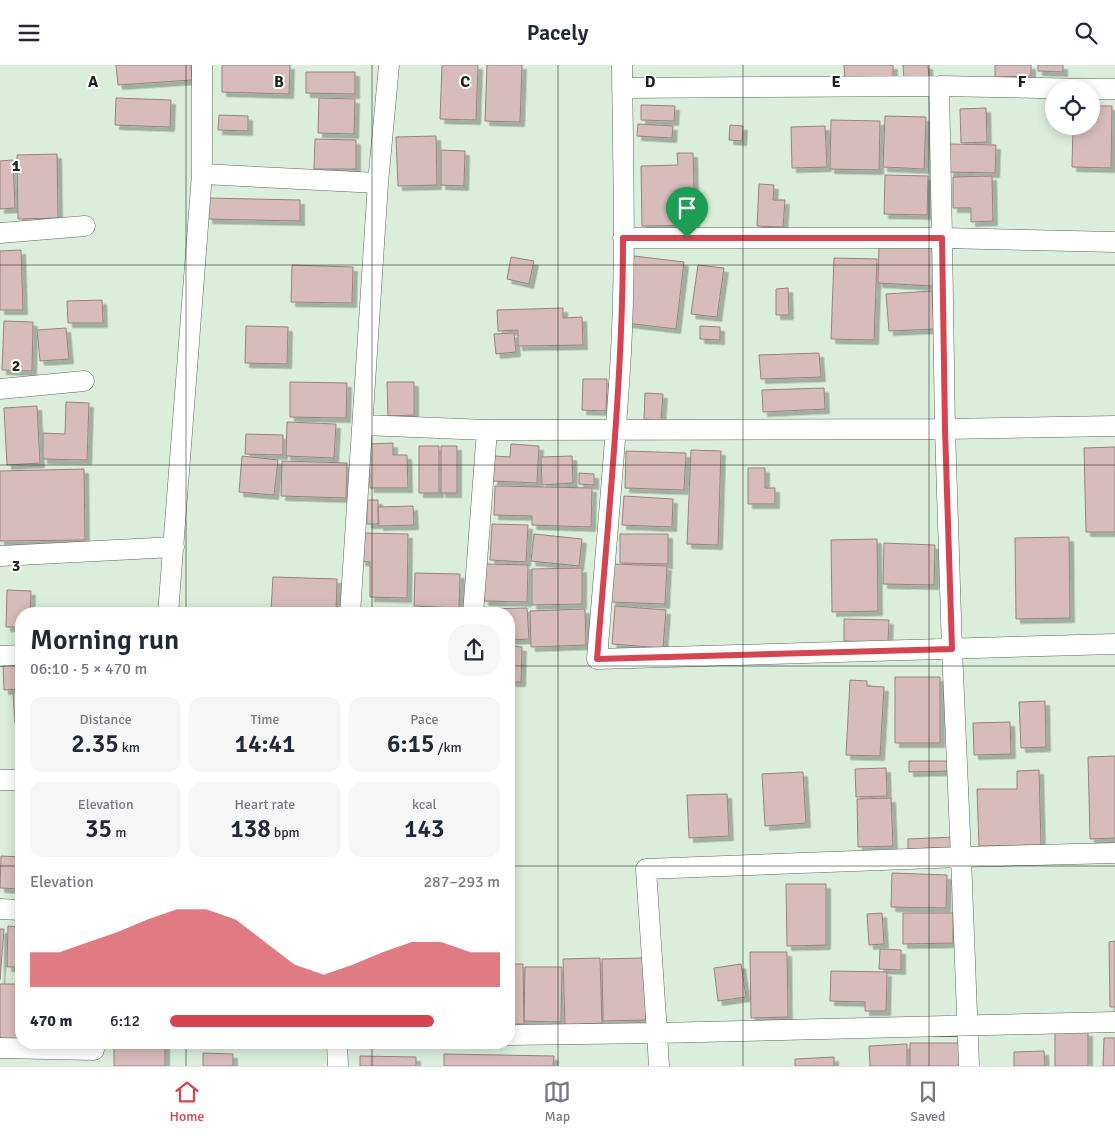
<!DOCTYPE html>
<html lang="en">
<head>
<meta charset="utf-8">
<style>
  :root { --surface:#fff; --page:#f6f6f7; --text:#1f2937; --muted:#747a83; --line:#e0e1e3; --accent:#d44451 }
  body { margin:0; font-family:Signika,sans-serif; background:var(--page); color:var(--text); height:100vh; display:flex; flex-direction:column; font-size:19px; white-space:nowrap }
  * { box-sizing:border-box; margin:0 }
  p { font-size:16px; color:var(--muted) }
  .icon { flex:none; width:28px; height:28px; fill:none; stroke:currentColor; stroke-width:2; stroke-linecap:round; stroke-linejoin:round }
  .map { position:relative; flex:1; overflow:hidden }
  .panel { position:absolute; left:15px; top:542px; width:500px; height:442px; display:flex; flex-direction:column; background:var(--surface); border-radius:20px; box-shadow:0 2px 12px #0003 }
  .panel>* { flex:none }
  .buttons { position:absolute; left:1045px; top:15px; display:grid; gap:10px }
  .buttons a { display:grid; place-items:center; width:55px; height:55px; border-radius:50%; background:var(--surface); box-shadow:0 2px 12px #0003; font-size:25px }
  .pin { position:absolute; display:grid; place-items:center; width:42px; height:42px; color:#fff; margin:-51px -21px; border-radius:50% 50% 50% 0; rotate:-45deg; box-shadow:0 0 5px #0007 }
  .pin .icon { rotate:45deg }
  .round { display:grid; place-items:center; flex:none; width:52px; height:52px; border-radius:20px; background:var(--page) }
  .summary { display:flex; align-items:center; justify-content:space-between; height:85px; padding:0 15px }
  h1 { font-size:28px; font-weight:600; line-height:38px }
  .stats { display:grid; grid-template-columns:repeat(3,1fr); gap:8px; height:85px; padding:5px 15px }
  .stats div { display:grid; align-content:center; border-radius:12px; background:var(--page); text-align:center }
  .stats b { font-size:25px; font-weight:600 }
  .stats small { font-size:14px; font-weight:400 }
  .stats p { font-size:14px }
  .chart { height:140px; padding:10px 15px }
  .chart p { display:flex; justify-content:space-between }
  .chart svg { width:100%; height:90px; margin-top:5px; fill:var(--accent); opacity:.7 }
  ul { padding:0 15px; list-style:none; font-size:16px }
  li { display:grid; grid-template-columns:80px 60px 1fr; align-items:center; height:38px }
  li i { height:12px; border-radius:6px; background:var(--accent) }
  header { display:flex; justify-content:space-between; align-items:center; height:65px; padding:0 15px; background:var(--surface); font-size:22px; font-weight:600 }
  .menu { display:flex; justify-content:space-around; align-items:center; height:70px; border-top:1px solid var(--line); background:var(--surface); font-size:14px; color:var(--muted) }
  .menu a { display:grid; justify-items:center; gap:2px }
  .menu .current { color:var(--accent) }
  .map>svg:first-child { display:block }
  .building { fill:#d8bcbb; stroke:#9a8180; filter:url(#shadow) }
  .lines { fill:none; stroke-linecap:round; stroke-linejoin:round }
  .minor-casing { stroke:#586859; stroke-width:21 }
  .minor { stroke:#fff; stroke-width:20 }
  .route-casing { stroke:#fff; stroke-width:10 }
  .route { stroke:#d44451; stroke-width:6 }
  .grid { fill:none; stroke:#1c231c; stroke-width:1; stroke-opacity:0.55 }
  .grid-label { font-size:16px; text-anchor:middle; font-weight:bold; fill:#1c231c; stroke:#fff; stroke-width:4; stroke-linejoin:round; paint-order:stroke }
</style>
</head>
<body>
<header><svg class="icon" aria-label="menu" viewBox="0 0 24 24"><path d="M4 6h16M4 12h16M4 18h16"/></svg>Pacely<svg class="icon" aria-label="search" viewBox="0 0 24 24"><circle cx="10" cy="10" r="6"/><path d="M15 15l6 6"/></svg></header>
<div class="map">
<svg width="1115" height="1001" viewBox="0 0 1115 1001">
  <defs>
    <filter id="shadow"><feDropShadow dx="4.5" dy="4.5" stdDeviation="0" flood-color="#0004"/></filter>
  </defs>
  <rect width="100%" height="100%" fill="#dbeedc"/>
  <path class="building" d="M 116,0 L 191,0 L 192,15 L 118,20 Z
    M 222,0 L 290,0 L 289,29 L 222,27 Z
    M 442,0 L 478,0 L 476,55 L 440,54 Z
    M 487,0 L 522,0 L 520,57 L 485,56 Z
    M 844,0 L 893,0 L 893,12 L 845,14 Z
    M 903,0 L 928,0 L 929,15 L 904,16 Z
    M 995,0 L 1031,0 L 1031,11 L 995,12 Z
    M 1038,0 L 1063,0 L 1063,7 L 1038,6 Z
    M 306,7 L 355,7 L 355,29 L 306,28 Z
    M 116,33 L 171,35 L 170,62 L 115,60 Z
    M 319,33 L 355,34 L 354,69 L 318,68 Z
    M 641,40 L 675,41 L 674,56 L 641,55 Z
    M 1091,41 L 1112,41 L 1111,103 L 1072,102 L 1073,61 L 1091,61 Z
    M 986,43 L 987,77 L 961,78 L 960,44 Z
    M 219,50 L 248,51 L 248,66 L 218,65 Z
    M 885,51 L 926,52 L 924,104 L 883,102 Z
    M 831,55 L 880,56 L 879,105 L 830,104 Z
    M 638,59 L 673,61 L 672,73 L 637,71 Z
    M 730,60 L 743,61 L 742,76 L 729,75 Z
    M 825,61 L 827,102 L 792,103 L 791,62 Z
    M 436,71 L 437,120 L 398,121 L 396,72 Z
    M 315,74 L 356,75 L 356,104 L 314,104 Z
    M 950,79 L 996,80 L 995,108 L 949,107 Z
    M 441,85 L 465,86 L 464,121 L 441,120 Z
    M 677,88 L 693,88 L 695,160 L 642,161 L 641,101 L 678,100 Z
    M 57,89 L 58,153 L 18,154 L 17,90 Z
    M 13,95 L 15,143 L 0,144 L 0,96 Z
    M 885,110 L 928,111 L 927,150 L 884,149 Z
    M 992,111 L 993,156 L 971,157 L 971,143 L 953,143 L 953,112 Z
    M 759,119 L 774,120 L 773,135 L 785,135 L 783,162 L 757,161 Z
    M 208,133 L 300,135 L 300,156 L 208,154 Z
    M 879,180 L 935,183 L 933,221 L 878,218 Z
    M 21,185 L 23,245 L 0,245 L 0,186 Z
    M 634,191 L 684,197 L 676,264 L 626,258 Z
    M 511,192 L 534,196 L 529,219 L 507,214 Z
    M 834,193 L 877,194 L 874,275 L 831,274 Z
    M 292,200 L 353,202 L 352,238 L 291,237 Z
    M 698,200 L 724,203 L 717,252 L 691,249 Z
    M 788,223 L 789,250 L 776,250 L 776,224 Z
    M 932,226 L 934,264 L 889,266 L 886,229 Z
    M 102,235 L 103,258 L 68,258 L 67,236 Z
    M 563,243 L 563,253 L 582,252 L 583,280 L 518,281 L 518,265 L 498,266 L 497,245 Z
    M 4,256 L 33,257 L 32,306 L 2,305 Z
    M 246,261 L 288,262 L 287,299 L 245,298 Z
    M 700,261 L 720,262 L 720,275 L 700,274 Z
    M 66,263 L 69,294 L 40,296 L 37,265 Z
    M 514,268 L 516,287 L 496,289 L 494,269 Z
    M 819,288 L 821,312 L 761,314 L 759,290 Z
    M 583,314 L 607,314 L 606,346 L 582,345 Z
    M 290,317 L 347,318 L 346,353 L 290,352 Z
    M 387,317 L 414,317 L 414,350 L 388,351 Z
    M 824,323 L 825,344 L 763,347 L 762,325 Z
    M 645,328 L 663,329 L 661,355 L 644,354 Z
    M 66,337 L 89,338 L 87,395 L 43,394 L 43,368 L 65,369 Z
    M 37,341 L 40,398 L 7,400 L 4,343 Z
    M 287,357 L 336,359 L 334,393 L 286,391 Z
    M 246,369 L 283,370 L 283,390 L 245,389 Z
    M 393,378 L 393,390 L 407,390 L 408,423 L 370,423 L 369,379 Z
    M 511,379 L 539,381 L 537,418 L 493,416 L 494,391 L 510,392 Z
    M 419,381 L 439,381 L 439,428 L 419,428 Z
    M 441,381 L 457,381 L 457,428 L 441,428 Z
    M 1115,382 L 1115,467 L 1086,467 L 1084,383 Z
    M 691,385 L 721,386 L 718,480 L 687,479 Z
    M 626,386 L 686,388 L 684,425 L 625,423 Z
    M 242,391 L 278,395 L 274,430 L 239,427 Z
    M 572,391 L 573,418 L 542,420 L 541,392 Z
    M 282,396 L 347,398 L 346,433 L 281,431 Z
    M 748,403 L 765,403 L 765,423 L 775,423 L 775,439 L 748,439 Z
    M 84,404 L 85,475 L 0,476 L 0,406 Z
    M 579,408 L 594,409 L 594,420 L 579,419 Z
    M 495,421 L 592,423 L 591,462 L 532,460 L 532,451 L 494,450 Z
    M 624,431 L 673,434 L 672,462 L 622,460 Z
    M 367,435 L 378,435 L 378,459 L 367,459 Z
    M 413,441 L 414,460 L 379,461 L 378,442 Z
    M 492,459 L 528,460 L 526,497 L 490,495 Z
    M 362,468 L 408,469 L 407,533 L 370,532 L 370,497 L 361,496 Z
    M 534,469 L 582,474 L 579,501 L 531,496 Z
    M 620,469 L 668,469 L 668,499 L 620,498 Z
    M 1069,472 L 1070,553 L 1016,554 L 1015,473 Z
    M 877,474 L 878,546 L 832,547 L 831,475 Z
    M 884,478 L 935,480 L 934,520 L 883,519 Z
    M 485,499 L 528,500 L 527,537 L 484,536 Z
    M 612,499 L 667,501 L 665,539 L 611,537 Z
    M 582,503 L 582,539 L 532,540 L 532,504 Z
    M 415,508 L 460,509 L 459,543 L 414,541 Z
    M 273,512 L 337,514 L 336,548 L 271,545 Z
    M 7,525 L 31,526 L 30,549 L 21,549 L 21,562 L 6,562 Z
    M 615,541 L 666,545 L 663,583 L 612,579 Z
    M 527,543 L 529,574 L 509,575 L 509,549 L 484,549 L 484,544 Z
    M 585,544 L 586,580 L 531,582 L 530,546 Z
    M 410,545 L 424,545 L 424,549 L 410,549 Z
    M 844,554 L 889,555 L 888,577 L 844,576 Z
    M 509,581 L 522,582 L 521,617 L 509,617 Z
    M 21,598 L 21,624 L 4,625 L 3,599 Z
    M 895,612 L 940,612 L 940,678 L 895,678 Z
    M 850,615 L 867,616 L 867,621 L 884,622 L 880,691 L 846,690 Z
    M 13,628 L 21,628 L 21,658 L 15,658 Z
    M 1045,636 L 1046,682 L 1021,683 L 1019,637 Z
    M 1010,657 L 1011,689 L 974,690 L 973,658 Z
    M 1115,691 L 1115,773 L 1090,774 L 1088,692 Z
    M 909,696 L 948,696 L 948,706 L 909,707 Z
    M 886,703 L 887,731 L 856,732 L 855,704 Z
    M 1039,705 L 1041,780 L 979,781 L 977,724 L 1017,724 L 1017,706 Z
    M 803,707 L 806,758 L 765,761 L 762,709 Z
    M 727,729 L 729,771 L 689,773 L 687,730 Z
    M 891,733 L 893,781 L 858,782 L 857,734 Z
    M 954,772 L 954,782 L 908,784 L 908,774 Z
    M 1,791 L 21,792 L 21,824 L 0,823 Z
    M 892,808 L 947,810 L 946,843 L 891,842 Z
    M 786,819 L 826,819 L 826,880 L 787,881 Z
    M 882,848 L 884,879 L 869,880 L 867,849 Z
    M 903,848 L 953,848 L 953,878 L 903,879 Z
    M 8,861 L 21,862 L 21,902 L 7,902 Z
    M 0,864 L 4,864 L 0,915 Z
    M 1115,876 L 1115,942 L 1110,942 L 1109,877 Z
    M 880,884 L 901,885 L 901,905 L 879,904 Z
    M 750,887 L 787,887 L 788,952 L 751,953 Z
    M 600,893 L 602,958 L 565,960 L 563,894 Z
    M 644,893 L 646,955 L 603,956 L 602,894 Z
    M 509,899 L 523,899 L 524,959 L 509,959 Z
    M 741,899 L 746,932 L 718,936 L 714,903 Z
    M 525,902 L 562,902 L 561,957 L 524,956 Z
    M 831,906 L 887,907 L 886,946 L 865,946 L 865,937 L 830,936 Z
    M 0,919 L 21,919 L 21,974 L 0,974 Z
    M 1055,967 L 1088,967 L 1088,1001 L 1055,1001 Z
    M 1104,973 L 1115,973 L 1115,1001 L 1103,1001 Z
    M 910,978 L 964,978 L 963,1001 L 910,1001 Z
    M 114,979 L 165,979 L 165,1001 L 114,1001 Z
    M 907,979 L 907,1001 L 870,1001 L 869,981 Z
    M 1044,986 L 1045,1001 L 1014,1001 L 1014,987 Z
    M 203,988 L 233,989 L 233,1001 L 203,1001 Z
    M 444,989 L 554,991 L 553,1001 L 444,1001 Z
    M 360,991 L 416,992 L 416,1001 L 360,1001 Z
    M 834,992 L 834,1001 L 795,1001 L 795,994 Z"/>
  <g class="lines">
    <g class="minor-casing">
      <path id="minor" d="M 202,0 L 202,109 L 378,118
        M 622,0 C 623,96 626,192 621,288 C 615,390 605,492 597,594 L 1115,579
        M 939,21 L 942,173 L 1115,177
        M 622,23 L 939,21 L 1090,24
        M 1091,24 L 1115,24
        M 0,168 L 85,161
        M 623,173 L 942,173 L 945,364 L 952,584 L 961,792 L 1115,788
        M 0,324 L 84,316
        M 363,360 L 487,365 L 945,364 L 1115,361
        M 0,491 L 174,482
        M 168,549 L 202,109
        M 350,549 L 378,118 L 389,0
        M 473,549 L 487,365
        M 0,591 L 21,590
        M 0,715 L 21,715
        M 0,844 L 21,845
        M 509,970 L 657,968 L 646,804 L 961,792 L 969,1001
        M 337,979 L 338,1001
        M 0,983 L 94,985
        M 659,1001 L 657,968 L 1115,957"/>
    </g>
    <use href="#minor" class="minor"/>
  </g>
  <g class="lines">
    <g class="route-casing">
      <path id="route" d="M 623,173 L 942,173 L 945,364 L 952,584 L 597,594 C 608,454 623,314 623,173 Z"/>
    </g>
    <use href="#route" class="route"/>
  </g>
  <path class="grid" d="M 186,0 L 186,549M 372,0 L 372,549M 558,0 L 558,1001M 743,0 L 743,1001M 929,0 L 929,1001M 0,200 L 1115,200M 0,400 L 1115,400M 0,601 L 21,601M 509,601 L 1115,601M 0,801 L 21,801M 509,801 L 1115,801M 186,979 L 186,1001M 372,979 L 372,1001"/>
  <g class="grid-label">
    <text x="93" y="22">A</text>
    <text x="279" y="22">B</text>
    <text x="465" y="22">C</text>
    <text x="650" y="22">D</text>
    <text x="836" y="22">E</text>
    <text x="1022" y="22">F</text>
    <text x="16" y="106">1</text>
    <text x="16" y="306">2</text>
    <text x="16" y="506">3</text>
  </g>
</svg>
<div class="buttons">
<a><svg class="icon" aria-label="locate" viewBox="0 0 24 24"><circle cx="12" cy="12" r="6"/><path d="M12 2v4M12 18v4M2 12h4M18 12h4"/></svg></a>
</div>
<div class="pin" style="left:687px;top:173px;background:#1e9e55"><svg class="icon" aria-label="arrive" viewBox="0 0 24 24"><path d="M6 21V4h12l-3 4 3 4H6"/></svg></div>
<section class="panel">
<div class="summary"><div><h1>Morning run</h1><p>06:10 · 5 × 470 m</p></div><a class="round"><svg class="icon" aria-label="share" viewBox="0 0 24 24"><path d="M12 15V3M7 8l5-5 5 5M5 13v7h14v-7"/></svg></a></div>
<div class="stats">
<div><p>Distance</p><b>2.35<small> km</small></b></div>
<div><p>Time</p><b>14:41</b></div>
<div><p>Pace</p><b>6:15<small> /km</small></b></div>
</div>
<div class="stats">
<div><p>Elevation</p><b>35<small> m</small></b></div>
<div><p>Heart rate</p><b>138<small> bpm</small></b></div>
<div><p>kcal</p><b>143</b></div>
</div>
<div class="chart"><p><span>Elevation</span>287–293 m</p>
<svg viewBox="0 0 160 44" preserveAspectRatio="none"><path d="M0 44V27L10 27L20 22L30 17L40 11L50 6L60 6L70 11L80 22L90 33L100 38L110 33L120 27L130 22L140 22L150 27L160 27V44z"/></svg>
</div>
<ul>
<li><b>470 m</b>6:12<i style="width:80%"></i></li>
</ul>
</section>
</div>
<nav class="menu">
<a class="current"><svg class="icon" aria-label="home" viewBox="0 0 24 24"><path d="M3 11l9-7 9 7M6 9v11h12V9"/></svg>Home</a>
<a><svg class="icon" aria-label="map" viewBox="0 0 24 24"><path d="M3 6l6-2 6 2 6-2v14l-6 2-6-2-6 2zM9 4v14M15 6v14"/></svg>Map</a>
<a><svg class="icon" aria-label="saved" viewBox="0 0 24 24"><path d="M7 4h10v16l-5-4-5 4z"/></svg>Saved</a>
</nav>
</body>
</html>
